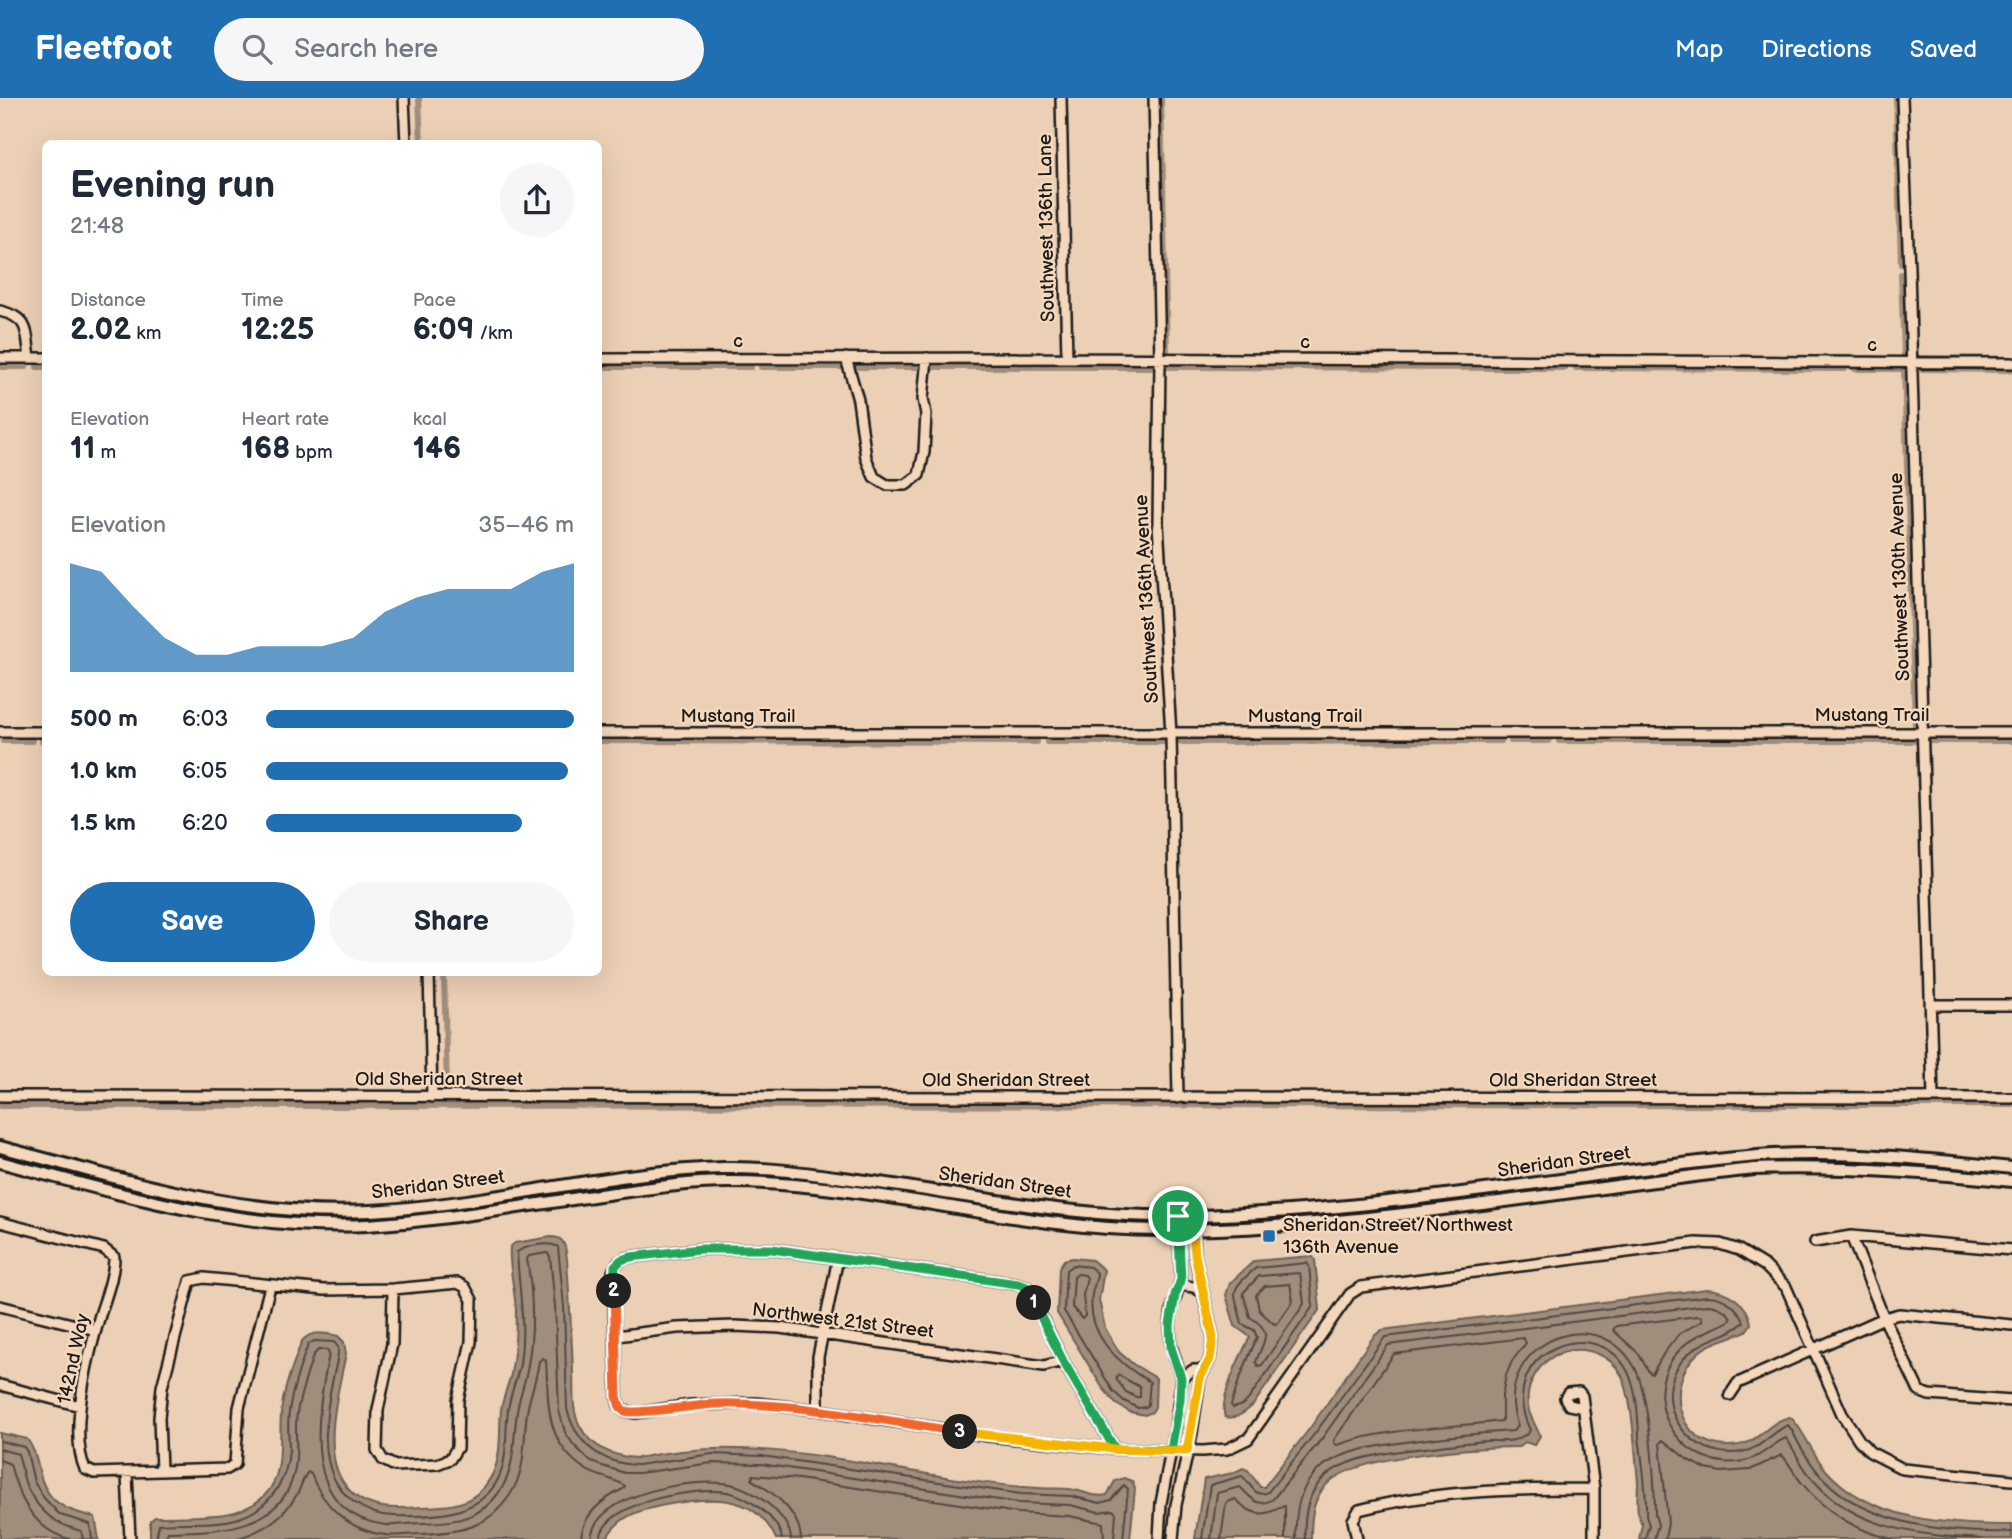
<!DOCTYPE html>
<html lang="en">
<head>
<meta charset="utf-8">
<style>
  :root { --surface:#fff; --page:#f6f6f7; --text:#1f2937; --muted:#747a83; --accent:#1f6fb2 }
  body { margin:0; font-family:"Balsamiq Sans",sans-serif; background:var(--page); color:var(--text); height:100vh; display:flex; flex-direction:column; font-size:26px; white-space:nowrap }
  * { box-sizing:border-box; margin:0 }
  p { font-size:23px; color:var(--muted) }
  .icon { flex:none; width:38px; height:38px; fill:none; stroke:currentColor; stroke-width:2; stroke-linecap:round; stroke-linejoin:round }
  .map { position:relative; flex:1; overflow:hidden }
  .drawer { position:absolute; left:42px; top:42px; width:560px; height:836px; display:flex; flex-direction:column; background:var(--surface); border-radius:10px; box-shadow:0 7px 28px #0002 }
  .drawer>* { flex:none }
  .pin { position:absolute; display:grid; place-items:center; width:60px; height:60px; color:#fff; margin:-30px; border:4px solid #fff; border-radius:50%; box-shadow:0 2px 7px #0007 }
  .km { position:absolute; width:35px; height:35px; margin:-18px; border-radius:50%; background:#222; color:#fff; font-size:19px; line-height:35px; text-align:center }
  .round { display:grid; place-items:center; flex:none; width:74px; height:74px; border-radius:37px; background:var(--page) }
  .headline { display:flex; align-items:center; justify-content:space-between; height:119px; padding:0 28px }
  h1 { font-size:38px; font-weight:700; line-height:52px }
  .stats { display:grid; grid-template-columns:repeat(3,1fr); gap:10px; height:119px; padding:7px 28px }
  .stats div { display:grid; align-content:center }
  .stats b { font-size:30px; font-weight:700 }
  .stats small { font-size:19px; font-weight:400 }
  .stats p { font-size:19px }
  .chart { height:196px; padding:14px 28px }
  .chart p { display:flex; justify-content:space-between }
  .chart svg { width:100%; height:126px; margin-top:7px; fill:var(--accent); opacity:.7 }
  .primary-button { display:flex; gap:14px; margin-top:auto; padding:14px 28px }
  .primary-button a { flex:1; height:80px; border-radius:42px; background:var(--accent); color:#fff; font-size:28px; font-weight:700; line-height:80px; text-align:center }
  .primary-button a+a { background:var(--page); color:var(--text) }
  ul { padding:0 28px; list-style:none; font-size:23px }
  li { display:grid; grid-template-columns:112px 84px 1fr; align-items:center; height:52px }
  li i { height:18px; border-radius:9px; background:var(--accent) }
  header { display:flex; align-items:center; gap:42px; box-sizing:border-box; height:98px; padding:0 35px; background:var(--accent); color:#fff }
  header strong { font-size:33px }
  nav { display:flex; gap:38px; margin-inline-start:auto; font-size:24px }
  .search { width:490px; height:63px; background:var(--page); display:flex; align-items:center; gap:18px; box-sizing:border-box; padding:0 24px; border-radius:38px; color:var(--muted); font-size:26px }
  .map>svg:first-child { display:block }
  .water { fill:#a08d7c; stroke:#6b6056; stroke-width:2 }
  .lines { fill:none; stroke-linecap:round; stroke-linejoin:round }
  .shore { stroke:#514942; stroke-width:2 }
  .canal { stroke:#a08d7c; stroke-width:6 }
  .minor-casing { stroke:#1c1c1c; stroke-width:14 }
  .major-casing { stroke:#1c1c1c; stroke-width:16 }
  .minor { stroke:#f5d7bb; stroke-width:9 }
  .major { stroke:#f5d7bb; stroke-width:10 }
  .split-1-casing { stroke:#fff; stroke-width:14 }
  .split-2-casing { stroke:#fff; stroke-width:14 }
  .split-3-casing { stroke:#fff; stroke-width:14 }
  .split-4-casing { stroke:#fff; stroke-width:14 }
  .split-1 { stroke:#22a559; stroke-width:9 }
  .split-2 { stroke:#22a559; stroke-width:9 }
  .split-3 { stroke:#f0652b; stroke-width:9 }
  .split-4 { stroke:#f5b400; stroke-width:9 }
  .poi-dot { fill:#1f6fb2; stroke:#f5d7bb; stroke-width:2.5 }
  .labels { text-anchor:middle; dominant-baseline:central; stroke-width:5; stroke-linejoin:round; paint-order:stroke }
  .street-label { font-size:19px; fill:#1c1c1c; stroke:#f5d7bb }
  .poi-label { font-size:19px; fill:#1c1c1c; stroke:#f5d7bb; text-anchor:start }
</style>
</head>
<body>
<header>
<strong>Fleetfoot</strong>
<div class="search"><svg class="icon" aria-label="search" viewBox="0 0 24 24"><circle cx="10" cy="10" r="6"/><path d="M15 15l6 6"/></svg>Search here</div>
<nav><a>Map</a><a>Directions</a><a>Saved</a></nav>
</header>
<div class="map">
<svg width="2012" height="1441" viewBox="0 0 2012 1441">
  <rect width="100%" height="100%" fill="#ecd0b5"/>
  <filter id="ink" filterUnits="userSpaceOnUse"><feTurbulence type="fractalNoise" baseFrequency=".0143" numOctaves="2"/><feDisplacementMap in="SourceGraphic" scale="14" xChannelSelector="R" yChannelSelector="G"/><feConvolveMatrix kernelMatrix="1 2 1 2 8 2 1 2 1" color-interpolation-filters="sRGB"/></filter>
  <g filter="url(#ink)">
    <path class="water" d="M 551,1139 C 557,1139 562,1140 564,1146 C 568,1156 567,1168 568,1178 C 570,1211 572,1243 573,1275 C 574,1293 571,1311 580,1328 C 591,1350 615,1359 638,1360 C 774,1330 903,1382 1039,1390 C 1049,1391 1060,1390 1070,1391 C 1083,1393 1094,1400 1107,1397 L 1115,1383 L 1124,1380 L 1132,1383 L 1135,1391 L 1130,1441 L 776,1441 C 755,1393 707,1399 665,1407 C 640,1412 619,1417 606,1441 L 150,1441 L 150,1423 L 155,1419 C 179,1418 212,1420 235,1414 C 289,1398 278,1357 281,1316 C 283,1292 293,1266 302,1243 C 311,1232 325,1235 338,1238 L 344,1244 L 346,1256 C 339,1289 324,1344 339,1377 C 357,1413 388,1411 422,1409 C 454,1408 477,1407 493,1375 C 502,1356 499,1332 501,1312 C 503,1299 508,1288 511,1276 C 515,1255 516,1233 516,1212 C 515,1194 508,1164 510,1149 L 515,1145 Z
      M 1312,1158 L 1315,1162 L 1320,1211 L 1253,1307 C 1246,1314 1235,1322 1225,1319 C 1218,1302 1241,1256 1250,1239 L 1235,1228 L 1226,1197 L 1230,1185 L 1254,1163 Z
      M 1073,1160 L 1092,1162 L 1104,1172 L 1099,1202 L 1105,1230 L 1119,1254 L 1133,1266 L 1156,1280 L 1155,1309 L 1152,1314 L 1145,1317 L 1130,1314 L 1116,1306 L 1102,1289 L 1057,1215 L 1059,1170 L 1064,1162 Z
      M 1707,1191 C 1726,1192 1749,1205 1751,1226 L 1746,1233 C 1731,1240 1709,1244 1697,1256 C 1664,1287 1677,1347 1727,1348 C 1760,1349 1766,1323 1790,1319 C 1802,1328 1813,1358 1826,1372 C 1870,1423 1949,1427 2012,1427 L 2012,1441 L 1639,1441 L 1642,1426 C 1635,1416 1638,1396 1638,1384 C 1635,1357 1633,1301 1622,1278 C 1612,1257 1585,1247 1563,1254 C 1539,1262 1523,1288 1529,1313 C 1532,1322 1537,1330 1540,1338 L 1534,1347 L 1525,1344 L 1519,1349 C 1477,1349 1355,1357 1327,1386 C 1312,1401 1311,1421 1311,1441 L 1195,1441 L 1204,1381 L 1233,1375 L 1243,1370 L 1248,1372 L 1260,1389 L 1264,1389 L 1310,1330 L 1374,1238 L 1382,1232 Z
      M 0,1335 L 27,1341 C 35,1351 36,1361 39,1372 C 46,1405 66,1413 95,1419 L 99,1441 L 0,1441 Z"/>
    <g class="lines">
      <path class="shore" d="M 1307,1165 L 1309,1168 L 1313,1208 L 1248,1302 L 1242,1307 L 1233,1310 L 1231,1307 L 1238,1285 L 1257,1239 L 1254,1232 L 1242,1226 C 1235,1192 1226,1195 1256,1170 Z
        M 1073,1167 L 1090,1169 L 1097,1175 C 1097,1182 1093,1189 1092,1196 C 1086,1237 1119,1266 1150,1284 L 1148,1306 L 1146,1309 L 1138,1310 L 1124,1303 L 1113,1293 L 1064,1213 L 1066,1172 Z
        M 1300,1175 L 1304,1206 L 1262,1267 L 1258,1268 L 1256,1264 C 1263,1243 1275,1234 1250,1219 L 1243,1195 L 1259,1178 Z
        M 1078,1176 L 1085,1177 L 1087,1180 L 1083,1197 L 1085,1218 L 1082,1221 L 1072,1209 L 1074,1179 Z
        M 1290,1186 L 1293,1203 L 1278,1225 L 1274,1226 L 1259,1212 L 1256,1197 L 1265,1188 Z
        M 1698,1218 L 1702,1219 L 1702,1223 L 1679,1236 L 1664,1255 L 1652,1276 L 1649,1274 L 1638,1255 L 1613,1232 L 1616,1228 Z
        M 1523,1240 L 1526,1245 L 1512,1263 L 1506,1277 L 1502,1298 L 1502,1323 C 1448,1330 1390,1329 1337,1347 L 1334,1345 L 1334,1342 L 1394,1256 Z
        M 1118,1277 L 1140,1289 L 1140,1299 L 1136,1299 L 1126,1294 L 1116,1281 Z
        M 0,1343 L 24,1349 L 27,1354 L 34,1384 L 44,1400 L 60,1417 L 90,1426 L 92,1441
        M 0,1351 L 18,1356 C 22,1367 22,1379 27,1389 C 39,1414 55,1426 81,1433 L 83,1441
        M 0,1362 L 10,1366 C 18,1399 34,1433 70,1441
        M 156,1441 L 159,1426 C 185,1423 214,1428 239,1420 C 270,1410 288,1382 289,1351 C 289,1339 287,1326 289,1314 C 292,1291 300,1268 308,1247 L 314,1243 L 334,1244 L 338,1249 C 339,1259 335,1270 333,1280 C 327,1307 322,1343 330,1370 C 338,1398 366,1418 394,1418 C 435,1419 488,1418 502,1371 C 508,1352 505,1332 508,1312 C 510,1296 517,1281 520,1266 C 526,1224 519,1194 517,1154 C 526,1148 549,1143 558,1149 L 564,1208 L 567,1311 C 576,1346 602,1366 638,1367 L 712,1356 L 762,1358 L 1021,1396 L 1071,1398 L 1100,1405 L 1111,1402 L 1124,1387 L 1128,1391 L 1123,1441
        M 165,1441 L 168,1434 C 215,1433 281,1433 294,1375 C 299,1355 294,1335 297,1315 C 300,1296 307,1276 313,1258 L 318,1252 L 327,1252 L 329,1256 C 317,1316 298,1416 386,1427 C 399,1428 411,1425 423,1425 C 449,1424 473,1423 492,1403 C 517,1377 512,1347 517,1314 C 519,1298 526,1283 528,1267 C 534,1233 533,1196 527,1161 L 529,1158 L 547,1155 L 550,1158 L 555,1208 L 559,1313 L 565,1334 L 573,1346 L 588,1361 L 599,1367 L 625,1375 L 639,1375 L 712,1365 L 761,1366 L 1019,1405 L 1070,1407 L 1099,1414 L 1113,1412 L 1116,1415 L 1114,1441
        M 234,1441 C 259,1435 282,1421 296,1398 C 301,1391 302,1380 308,1374 L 311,1376 C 323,1408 350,1433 385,1437 C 397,1439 410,1436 422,1436 C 460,1434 487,1431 510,1397 C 527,1371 523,1343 527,1314 C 530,1297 537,1280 539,1263 L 543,1260 L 546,1263 C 549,1305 544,1344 585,1371 C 597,1379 614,1380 625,1388 L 623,1391 C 603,1401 582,1416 581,1441
        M 591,1441 C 594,1395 695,1379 730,1386 C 746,1389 760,1399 772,1409 C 781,1418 790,1428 791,1441
        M 600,1441 C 604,1403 697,1389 727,1394 C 743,1397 757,1407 769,1418 C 775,1425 781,1432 782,1441
        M 801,1441 C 800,1415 774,1394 752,1382 L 753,1377 L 799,1381 L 1018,1415 L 1069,1418 L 1103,1425 L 1104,1441
        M 1202,1441 L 1210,1387 L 1242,1378 C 1251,1385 1254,1401 1268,1394 L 1316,1334 L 1385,1239 L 1707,1198 C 1724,1198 1738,1209 1744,1224 C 1725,1242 1701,1238 1681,1264 C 1649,1308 1691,1363 1742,1354 C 1761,1351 1772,1334 1788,1327 C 1793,1333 1795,1339 1799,1346 C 1806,1358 1814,1371 1824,1381 C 1867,1427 1952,1436 2012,1434
        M 1211,1441 L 1217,1395 L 1240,1389 C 1251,1399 1257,1411 1273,1401 L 1323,1339 L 1388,1247 L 1707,1207 C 1716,1207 1730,1213 1731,1222 C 1708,1235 1690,1236 1673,1260 C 1637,1311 1690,1378 1748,1362 C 1763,1358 1773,1345 1786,1340 C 1796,1354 1803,1372 1816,1385 C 1858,1432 1921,1437 1981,1441
        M 1221,1441 L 1226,1405 L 1235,1401 C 1245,1410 1255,1419 1270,1414 C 1276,1412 1280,1409 1285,1408 L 1285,1441
        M 1296,1441 C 1292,1363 1341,1353 1405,1344 C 1441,1339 1477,1335 1513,1333 L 1518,1328 C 1489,1251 1593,1198 1634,1268 C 1649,1293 1655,1385 1655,1416 L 1658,1427 L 1654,1441
        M 1305,1441 C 1300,1369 1349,1361 1407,1352 C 1434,1349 1460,1345 1487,1343 C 1496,1343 1506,1344 1514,1342 C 1519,1341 1523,1337 1528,1336 L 1530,1332 C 1493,1254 1597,1212 1628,1274 C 1637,1293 1638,1317 1639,1338 C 1642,1364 1647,1391 1646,1418 L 1649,1427 L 1645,1441
        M 1665,1441 L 1668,1425 L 1660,1345 L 1663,1342 L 1688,1362 L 1706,1371 L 1721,1374 L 1750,1372 L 1782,1357 C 1789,1365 1794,1375 1801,1384 C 1824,1413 1856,1433 1892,1441"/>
      <path class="canal" d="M 419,0 L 421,46
        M 1161,0 L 1167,255
        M 1896,0 L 1901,166
        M 1901,176 L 1904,258
        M 0,269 L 26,269
        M 37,269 L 46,269
        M 598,269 L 751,269
        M 761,269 L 1155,269
        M 1167,269 L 1565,270
        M 1576,270 L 1845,271
        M 1855,271 L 1904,271 L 1915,628
        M 1918,271 L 2012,272
        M 3,643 L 32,643
        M 42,643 L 46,643
        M 598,643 L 1037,644
        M 1511,643 L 1549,643
        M 1559,643 L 1916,643
        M 1930,643 L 2012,643
        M 1047,644 L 1166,644
        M 1175,644 L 1501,643
        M 444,875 L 447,991
        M 0,1008 L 2012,1007"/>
      <g class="minor-casing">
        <path id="minor" d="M 404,0 L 406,46
          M 1061,0 L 1067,260
          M 1154,0 L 1160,261 L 1158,426 L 1171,636 L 1178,1000
          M 1902,0 L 1909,171 L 1933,1000
          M 0,213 C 30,220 26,234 30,260
          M 0,260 L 46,260
          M 846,260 L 858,302 L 866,360 L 874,379 L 887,387 L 906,387 L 919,377 L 924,354 L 926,316 L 923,301 L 927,260
          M 598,261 L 1067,260 L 2012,265
          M 0,634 L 46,634
          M 598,635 L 2012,635
          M 429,875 L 432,999
          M 1930,907 L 2012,907
          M 0,998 L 2012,1000
          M 0,1124 L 104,1151 L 114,1159 C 114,1178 106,1198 100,1217 C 89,1255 68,1333 85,1371 L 94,1375 L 227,1371 L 235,1366 L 239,1310 L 270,1188
          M 1851,1138 L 1884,1220 L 1919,1293 L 1929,1297 L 2012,1303
          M 1815,1144 L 1851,1138 L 2012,1152
          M 1179,1187 L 1194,1189 L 1202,1194
          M 0,1208 L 96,1232
          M 617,1238 L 677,1230 L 735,1228 L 780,1230 L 1044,1268 L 1063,1263
          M 1181,1280 L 1193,1272 L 1204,1272
          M 0,1287 L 80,1308
          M 1730,1297 L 1738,1285 L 1884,1220 L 1899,1216 L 2012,1227
          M 1583,1307 L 1579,1309 L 1569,1307 L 1565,1300 L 1568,1295 L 1579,1294 L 1582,1298 L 1594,1391 L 1594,1441
          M 818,1312 L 818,1259 L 838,1160
          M 1115,1351 L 1063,1263 L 1027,1189 L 1018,1186 L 772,1151 L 700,1151 L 631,1159 C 621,1161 616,1164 613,1174 L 617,1299 L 619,1307 L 624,1313 L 636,1315 L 691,1307 L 755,1305 L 818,1312 L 988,1338 L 1115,1351 L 1203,1353 L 1227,1351 L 1248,1341 L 1350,1196 L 1361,1189 L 1696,1145 L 1720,1146 L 1739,1152 L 1765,1168 L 1786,1189 L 1842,1316 L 1859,1342 L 1870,1354 L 1903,1371 L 2012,1382
          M 161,1372 L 159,1320 L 162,1289 L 190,1183 L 204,1180 L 324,1192 L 393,1191 L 458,1185 L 465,1189 L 472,1202 L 471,1244 L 458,1302 L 457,1350 L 450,1361 L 437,1366 L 395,1368 L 383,1362 L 377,1352 L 378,1312 L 392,1246 L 393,1191
          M 127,1376 L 130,1441
          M 1159,1441 L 1161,1405 L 1175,1332 L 1180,1293 L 1181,1280 L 1171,1247 L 1170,1227 L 1172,1210 L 1181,1182 L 1178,1118
          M 1173,1441 L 1176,1407 L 1192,1335 L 1200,1280 L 1210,1261 L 1213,1239 L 1195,1158 L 1193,1125
          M 1357,1441 L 1353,1422 L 1359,1412 C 1436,1392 1515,1391 1594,1391"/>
      </g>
      <g class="major-casing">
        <path id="major" d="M 0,1049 C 123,1081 240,1120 370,1113 C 488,1107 605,1073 724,1070 C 771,1069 819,1077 866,1083 C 973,1098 1081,1121 1190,1118 C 1320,1115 1447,1097 1575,1080 C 1636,1072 1697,1063 1758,1058 C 1843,1052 1928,1061 2012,1070
          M 0,1064 C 120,1096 241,1133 367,1127 C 449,1122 532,1106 614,1095 C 652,1090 690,1084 729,1084 C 874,1084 1016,1132 1161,1132 C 1360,1132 1557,1092 1754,1071 C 1841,1068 1926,1074 2012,1083"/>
      </g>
      <use href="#minor" class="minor"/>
      <use href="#major" class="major"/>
    </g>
  </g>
  <g class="lines" filter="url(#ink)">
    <g class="split-1-casing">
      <path id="split-1" d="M 1034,1205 L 1063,1263 L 1115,1351 L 1171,1352 L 1180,1302 L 1181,1280 L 1171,1250 L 1170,1227 L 1175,1197 L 1181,1182 L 1178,1118"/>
    </g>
    <g class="split-2-casing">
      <path id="split-2" d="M 614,1193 L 615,1168 L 621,1162 L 631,1159 L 700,1151 L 772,1151 L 1018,1186 L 1027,1189 L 1034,1205"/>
    </g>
    <g class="split-3-casing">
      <path id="split-3" d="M 614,1193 L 617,1298 C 618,1303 619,1310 624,1313 C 632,1317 699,1307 715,1306 C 797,1304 879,1322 960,1334"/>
    </g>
    <g class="split-4-casing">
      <path id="split-4" d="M 960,1334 L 1115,1351 L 1187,1353 L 1200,1280 L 1210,1261 L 1213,1239 L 1195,1157 L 1192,1118 L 1178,1118"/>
    </g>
    <use href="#split-1" class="split-1"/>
    <use href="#split-2" class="split-2"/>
    <use href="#split-3" class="split-3"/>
    <use href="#split-4" class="split-4"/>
  </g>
  <rect class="poi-dot" x="1262" y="1131" width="14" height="14" rx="3.5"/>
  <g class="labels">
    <g class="street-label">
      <text transform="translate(1047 130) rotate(-91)">Southwest 136th Lane</text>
      <text x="738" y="243">c</text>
      <text x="1305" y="244">c</text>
      <text x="1872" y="247">c</text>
      <text transform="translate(1900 479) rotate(-92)">Southwest 130th Avenue</text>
      <text transform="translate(1147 501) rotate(-93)">Southwest 136th Avenue</text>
      <text x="1872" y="617">Mustang Trail</text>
      <text x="738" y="618">Mustang Trail</text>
      <text x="1305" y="618">Mustang Trail</text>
      <text x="439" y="981">Old Sheridan Street</text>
      <text x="1006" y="982">Old Sheridan Street</text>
      <text x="1573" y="982">Old Sheridan Street</text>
      <text transform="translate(1564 1064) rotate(-8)">Sheridan Street</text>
      <text transform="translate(1005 1085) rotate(8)">Sheridan Street</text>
      <text transform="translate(438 1087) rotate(-7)">Sheridan Street</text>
      <text transform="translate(843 1223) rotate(7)">Northwest 21st Street</text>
      <text transform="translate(74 1261) rotate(-78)">142nd Way</text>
    </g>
    <g class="poi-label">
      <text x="1283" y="1127">Sheridan Street/Northwest<tspan x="1283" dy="22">136th Avenue</tspan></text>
    </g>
  </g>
</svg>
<div class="pin" style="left:1178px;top:1118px;background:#1e9e55"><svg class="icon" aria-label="arrive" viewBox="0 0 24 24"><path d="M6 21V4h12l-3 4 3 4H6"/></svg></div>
<b class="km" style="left:1034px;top:1205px">1</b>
<b class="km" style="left:614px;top:1193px">2</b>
<b class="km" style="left:960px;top:1334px">3</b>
<section class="drawer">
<div class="headline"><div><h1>Evening run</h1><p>21:48</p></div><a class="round"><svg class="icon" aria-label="share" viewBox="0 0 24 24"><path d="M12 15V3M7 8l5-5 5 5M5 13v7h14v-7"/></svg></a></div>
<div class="stats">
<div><p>Distance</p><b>2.02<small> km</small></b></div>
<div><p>Time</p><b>12:25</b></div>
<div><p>Pace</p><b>6:09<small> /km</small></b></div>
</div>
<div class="stats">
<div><p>Elevation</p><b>11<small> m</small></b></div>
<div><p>Heart rate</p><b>168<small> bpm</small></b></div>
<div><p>kcal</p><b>146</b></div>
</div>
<div class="chart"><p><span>Elevation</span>35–46 m</p>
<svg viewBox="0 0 160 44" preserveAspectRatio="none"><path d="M0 44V6L10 9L20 21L30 32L40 38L50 38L60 35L70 35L80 35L90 32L100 23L110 18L120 15L130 15L140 15L150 9L160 6V44z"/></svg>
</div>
<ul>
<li><b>500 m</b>6:03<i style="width:100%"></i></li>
<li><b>1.0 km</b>6:05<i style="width:98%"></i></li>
<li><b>1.5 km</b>6:20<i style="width:83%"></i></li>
</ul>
<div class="primary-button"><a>Save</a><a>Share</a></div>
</section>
</div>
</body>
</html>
